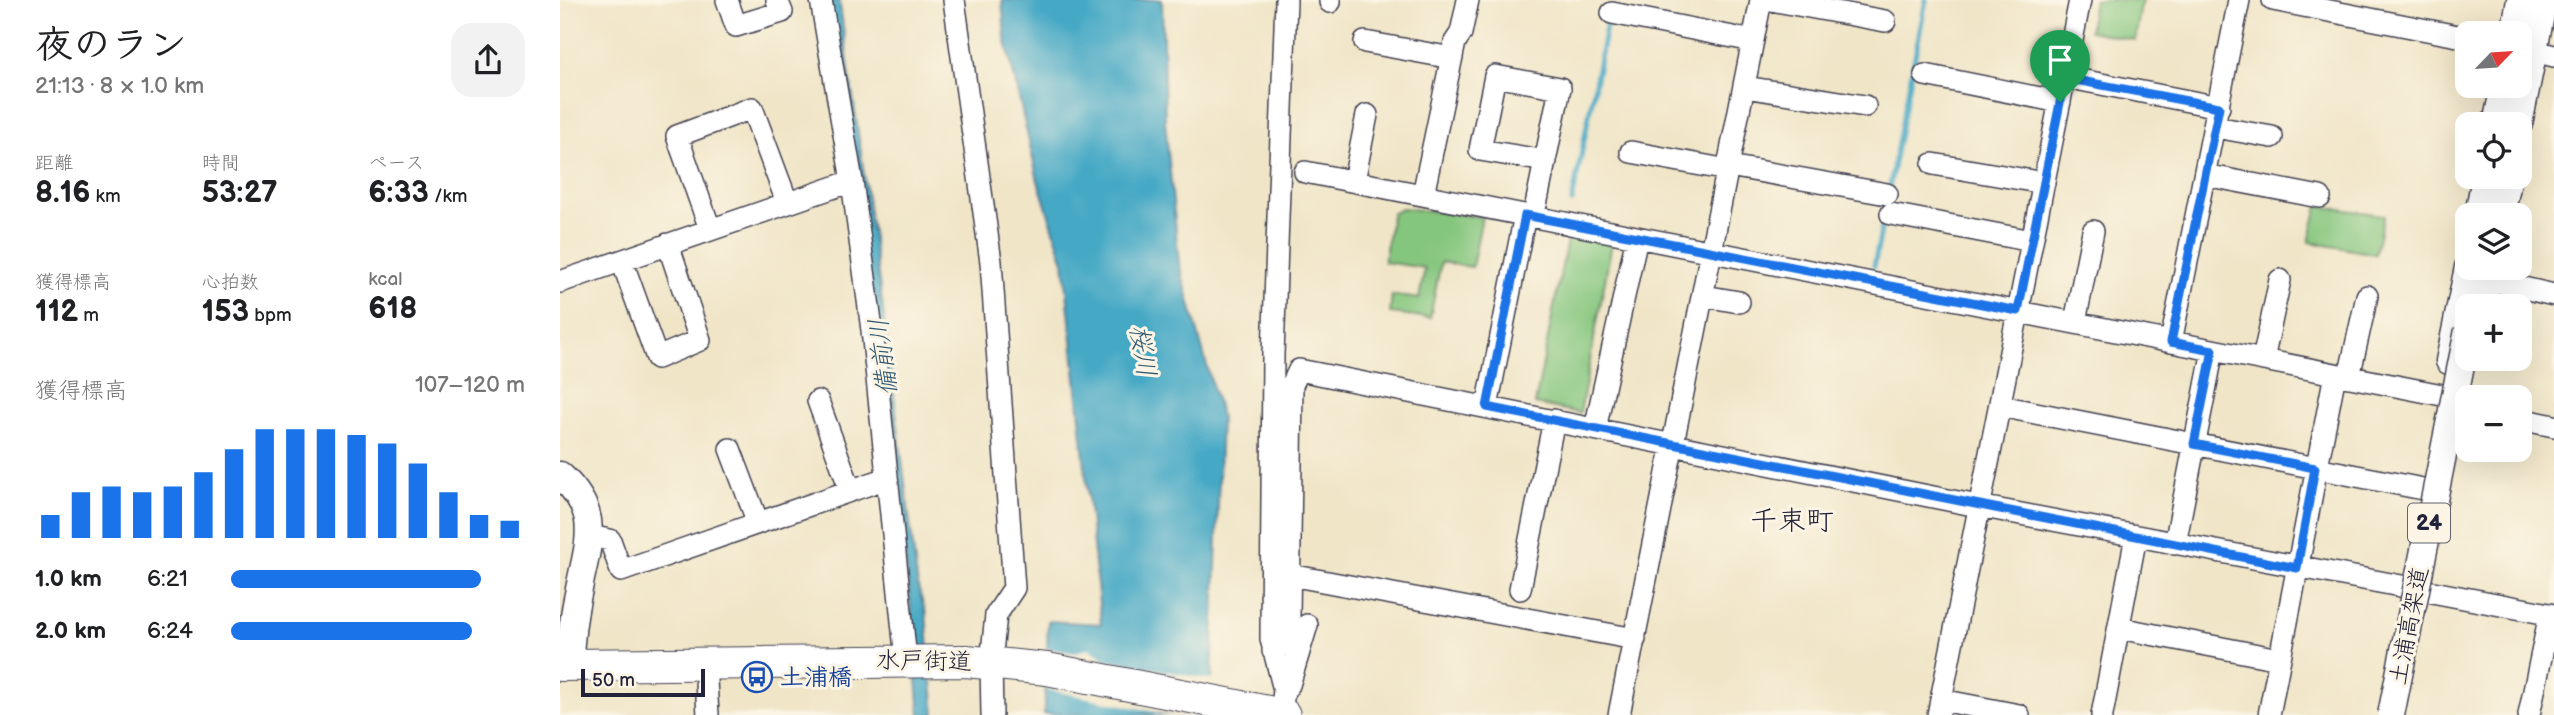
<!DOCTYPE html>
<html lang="ja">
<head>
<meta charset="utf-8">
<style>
  :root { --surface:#fff; --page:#f2f2f2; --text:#202124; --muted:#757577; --accent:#1a73e8 }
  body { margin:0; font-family:"Balsamiq Sans","Klee One",sans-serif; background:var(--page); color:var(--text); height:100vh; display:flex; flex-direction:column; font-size:26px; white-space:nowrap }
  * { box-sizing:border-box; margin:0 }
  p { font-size:23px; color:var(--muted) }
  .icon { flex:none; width:38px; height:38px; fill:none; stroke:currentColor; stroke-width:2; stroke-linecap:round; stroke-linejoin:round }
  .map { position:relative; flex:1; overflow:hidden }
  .panel { display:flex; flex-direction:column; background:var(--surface); width:560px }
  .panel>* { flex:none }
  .needle { width:46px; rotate:65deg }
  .controls { position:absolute; left:1895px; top:21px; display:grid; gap:14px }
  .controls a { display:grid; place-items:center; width:77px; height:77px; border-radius:14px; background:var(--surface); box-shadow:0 7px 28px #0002; font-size:35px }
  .scale { position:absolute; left:21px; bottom:18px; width:124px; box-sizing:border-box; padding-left:7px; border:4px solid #22223b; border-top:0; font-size:19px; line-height:24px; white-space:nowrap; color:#22223b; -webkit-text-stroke:5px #fcf5e5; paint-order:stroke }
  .pin { position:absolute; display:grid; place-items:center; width:60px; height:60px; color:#fff; margin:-72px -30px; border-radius:50% 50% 50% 0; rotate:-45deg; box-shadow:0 0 7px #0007 }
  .pin .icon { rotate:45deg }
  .round { display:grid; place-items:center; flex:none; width:74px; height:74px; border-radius:21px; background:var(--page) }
  .summary { display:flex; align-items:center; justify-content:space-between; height:119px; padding:0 35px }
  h1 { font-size:38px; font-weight:700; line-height:52px }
  .metrics { display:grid; grid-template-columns:repeat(3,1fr); gap:10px; height:119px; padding:7px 35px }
  .metrics div { display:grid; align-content:center }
  .metrics b { font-size:30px; font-weight:700 }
  .metrics small { font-size:19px; font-weight:400 }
  .metrics p { font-size:19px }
  .chart { height:196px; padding:14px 35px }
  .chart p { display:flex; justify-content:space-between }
  .chart svg { width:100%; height:126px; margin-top:7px; stroke:var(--accent); stroke-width:6 }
  ul { padding:0 35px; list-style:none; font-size:23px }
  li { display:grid; grid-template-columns:112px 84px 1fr; align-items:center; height:52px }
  li i { height:18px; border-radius:9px; background:var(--accent) }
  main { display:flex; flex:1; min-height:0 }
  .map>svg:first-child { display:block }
  .green { fill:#85c67e; stroke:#54745c; stroke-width:2 }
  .water { fill:#45a8c5; stroke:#346580; stroke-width:2 }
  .pier { fill:#f0e5c7 }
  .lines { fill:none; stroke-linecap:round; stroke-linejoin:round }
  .stream { stroke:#45a8c5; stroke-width:5 }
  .minor-casing { stroke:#413f50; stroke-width:24 }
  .major-casing { stroke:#413f50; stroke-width:29 }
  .highway-casing { stroke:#413f50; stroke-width:34 }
  .minor { stroke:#fff; stroke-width:21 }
  .major { stroke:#fff; stroke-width:26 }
  .highway { stroke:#fff; stroke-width:32 }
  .major-bridge-casing { stroke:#413f50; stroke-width:29; stroke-linecap:butt }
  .major-bridge { stroke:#fff; stroke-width:26 }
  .route-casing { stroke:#fff; stroke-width:14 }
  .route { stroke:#1a73e8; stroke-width:9 }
  .labels { text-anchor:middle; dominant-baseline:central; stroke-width:6; stroke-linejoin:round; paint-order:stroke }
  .shield { fill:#fcf5e5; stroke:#63616e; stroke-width:2 }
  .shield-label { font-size:23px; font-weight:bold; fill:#22223b }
  .street-label { font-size:24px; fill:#22223b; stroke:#fcf5e5 }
  .transit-label { font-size:24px; font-weight:bold; fill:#164399; stroke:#fcf5e5; text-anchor:start }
  .water-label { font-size:26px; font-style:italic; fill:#305872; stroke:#fcf5e5 }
  .quarter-label { font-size:28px; fill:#22223b; stroke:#fcf5e5 }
</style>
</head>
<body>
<main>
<section class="panel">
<div class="summary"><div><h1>夜のラン</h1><p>21:13 · 8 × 1.0 km</p></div><a class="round"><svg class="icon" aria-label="share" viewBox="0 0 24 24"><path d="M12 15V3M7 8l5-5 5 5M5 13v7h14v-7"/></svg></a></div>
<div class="metrics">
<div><p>距離</p><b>8.16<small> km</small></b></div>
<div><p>時間</p><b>53:27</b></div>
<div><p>ペース</p><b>6:33<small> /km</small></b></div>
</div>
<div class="metrics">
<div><p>獲得標高</p><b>112<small> m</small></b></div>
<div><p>心拍数</p><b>153<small> bpm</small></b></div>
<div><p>kcal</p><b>618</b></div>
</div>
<div class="chart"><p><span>獲得標高</span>107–120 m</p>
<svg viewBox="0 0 160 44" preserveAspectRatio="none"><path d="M5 44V36M15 44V28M25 44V26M35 44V28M45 44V26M55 44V21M65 44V13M75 44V6M85 44V6M95 44V6M105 44V8M115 44V11M125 44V18M135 44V28M145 44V36M155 44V38"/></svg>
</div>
<ul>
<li><b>1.0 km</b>6:21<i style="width:85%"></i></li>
<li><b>2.0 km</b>6:24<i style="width:82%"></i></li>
</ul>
</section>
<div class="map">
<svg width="1994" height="715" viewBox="0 0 1994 715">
  <rect width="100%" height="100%" fill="#fcf5e5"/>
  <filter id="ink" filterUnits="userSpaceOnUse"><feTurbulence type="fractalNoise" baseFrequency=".0143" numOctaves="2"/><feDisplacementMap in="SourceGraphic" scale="14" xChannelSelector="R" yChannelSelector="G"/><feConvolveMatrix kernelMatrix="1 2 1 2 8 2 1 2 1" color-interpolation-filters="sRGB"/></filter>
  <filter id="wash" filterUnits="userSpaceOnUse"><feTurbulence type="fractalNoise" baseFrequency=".00686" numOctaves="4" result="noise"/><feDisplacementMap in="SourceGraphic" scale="28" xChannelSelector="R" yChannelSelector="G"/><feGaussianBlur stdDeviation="1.57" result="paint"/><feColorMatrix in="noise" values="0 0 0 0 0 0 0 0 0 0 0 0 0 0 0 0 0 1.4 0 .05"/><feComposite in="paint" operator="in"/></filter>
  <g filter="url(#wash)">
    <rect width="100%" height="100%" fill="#f0e5c7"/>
    <path class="green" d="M 1534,0 L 1582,0 L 1575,40 L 1529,31 Z
      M 1758,206 L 1824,215 L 1815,254 L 1749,242 Z
      M 843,208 L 922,217 L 912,267 L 881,262 L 870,318 L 830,313 L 832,295 L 859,299 L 865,268 L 824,262 L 832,213 Z
      M 1008,235 L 1052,243 L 1020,413 L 975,404 Z"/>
    <path class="water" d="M 270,0 L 279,0 L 281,12 L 325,324 L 358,587 L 366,614 L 375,715 L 360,715 L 349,588 Z
      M 442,0 L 602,0 L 605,120 L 619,263 L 661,417 L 651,715 L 484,714 L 488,621 L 541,624 L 504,262 L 478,181 L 445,37 Z"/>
    <path class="pier" d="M 483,648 L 514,653 L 529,648 L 544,659 L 656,681 L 655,715 L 610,715 L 481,688 Z"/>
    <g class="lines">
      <path class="stream" d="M 1329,189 L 1366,0
        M 1012,202 L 1048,17
        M 1314,266 L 1324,216"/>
    </g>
  </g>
  <g filter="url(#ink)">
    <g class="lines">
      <g class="minor-casing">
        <path id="minor" d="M 167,0 L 176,26 L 222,12 L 217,0
          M 261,0 L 292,181 L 312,330 L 346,660
          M 394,0 L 431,262 L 454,588 L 436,615 L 431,662 L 432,715
          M 1211,0 L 1325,21
          M 1713,0 L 1908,38
          M 770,2 L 770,0
          M 1052,13 L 1193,41
          M 805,42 L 892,58
          M 1974,51 L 1994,56
          M 1365,75 L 1500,102
          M 1505,77 L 1659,107
          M 1185,87 L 1305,106
          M 1655,127 L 1712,137
          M 1071,152 L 1168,170
          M 1373,164 L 1484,183
          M 1169,166 L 1327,194
          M 745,172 L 1882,395 L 1908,409
          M 1645,175 L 1760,197
          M 794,181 L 807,115
          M 863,195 L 895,42 L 901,33 L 908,0
          M 976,205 L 1000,88 L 935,76 L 920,150 L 986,161
          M 1331,214 L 1472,241
          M 150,229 L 117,136 L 192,108 L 227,202
          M 62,261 L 97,358 L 140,340 L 108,244
          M 1928,280 L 1994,295
          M 0,282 L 292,181
          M 1144,296 L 1179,302
          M 1515,322 L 1533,231
          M 1611,342 L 1679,0
          M 1703,360 L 1720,280
          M 1789,377 L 1807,296
          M 258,401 L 290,489
          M 1440,406 L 1863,489
          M 927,407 L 965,215
          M 1960,419 L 1994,426
          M 1035,429 L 1077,237
          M 170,449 L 198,523
          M 29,536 L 50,540 L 61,571 L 327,478
          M 1615,544 L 1653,350
          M 730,575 L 1075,639
          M 960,589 L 994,420
          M 1559,628 L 1719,659
          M 713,651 L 723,645 L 729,619 L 732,385 L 739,370 L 1408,504 L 1994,615
          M 145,663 L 148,715
          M 724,690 L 729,685 L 747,625
          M 1381,700 L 1459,715
          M 721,715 L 724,690 L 711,639 L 713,354 L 726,0
          M 1059,715 L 1201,0
          M 1378,715 L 1520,0
          M 1542,715 L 1576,536
          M 1709,715 L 1775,374
          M 1969,715 L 1990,614"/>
      </g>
      <g class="major-casing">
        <path id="major" d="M 1954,33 L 1960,0
          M 1936,124 L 1944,86
          M 1959,124 L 1984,0
          M 1918,215 L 1925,177
          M 1941,215 L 1949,177
          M 1922,306 L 1930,268
          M 1889,361 L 1908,267
          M 0,475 C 13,487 25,502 28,520 C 31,542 24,563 20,584 C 14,611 10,637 10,665"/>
      </g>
      <g class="highway-casing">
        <path id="highway" d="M 0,665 L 406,661 L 487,669 L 724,715"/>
      </g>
      <use href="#minor" class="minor"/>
      <use href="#major" class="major"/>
      <use href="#highway" class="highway"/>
      <g class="major-bridge-casing">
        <path id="major-bridge" d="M 1831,715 L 1908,330"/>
      </g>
      <use href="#major-bridge" class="major-bridge"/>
    </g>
  </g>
  <g class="lines" filter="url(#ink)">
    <g class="route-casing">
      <path id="route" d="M 1505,78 L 1659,107 L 1611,342 L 1653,350 L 1634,444 L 1755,468 L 1737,568 L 927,407 L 965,215 L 1458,311 Z"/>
    </g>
    <use href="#route" class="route"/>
  </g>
  <defs>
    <g id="bus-ring" transform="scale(1.575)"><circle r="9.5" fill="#fcf5e5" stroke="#1a4fb4" stroke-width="1.5"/><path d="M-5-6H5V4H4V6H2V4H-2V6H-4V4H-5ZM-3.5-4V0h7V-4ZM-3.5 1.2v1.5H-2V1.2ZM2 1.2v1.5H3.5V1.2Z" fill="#1a4fb4"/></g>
  </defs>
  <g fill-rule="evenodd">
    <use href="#bus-ring" x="197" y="677"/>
  </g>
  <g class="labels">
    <rect class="shield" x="1848" y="503.5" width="42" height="39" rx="5"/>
    <g class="shield-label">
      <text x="1869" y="523">24</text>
    </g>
    <g class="street-label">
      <text transform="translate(1849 626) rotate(-79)">土浦高架道</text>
      <text transform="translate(364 661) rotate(1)">水戸街道</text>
    </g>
    <g class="transit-label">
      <text x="220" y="677">土浦橋</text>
    </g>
    <g class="water-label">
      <text transform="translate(582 351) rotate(81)">桜川</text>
      <text transform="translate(324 357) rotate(-97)">備前川</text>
    </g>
    <g class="quarter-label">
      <text x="1232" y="521">千束町</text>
    </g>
  </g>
</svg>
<div class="controls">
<a><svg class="needle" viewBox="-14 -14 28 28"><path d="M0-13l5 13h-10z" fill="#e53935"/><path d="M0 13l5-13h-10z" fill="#757577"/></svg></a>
<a><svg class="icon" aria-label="locate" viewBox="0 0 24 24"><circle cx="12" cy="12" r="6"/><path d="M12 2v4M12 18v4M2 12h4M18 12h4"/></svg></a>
<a><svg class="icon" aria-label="layers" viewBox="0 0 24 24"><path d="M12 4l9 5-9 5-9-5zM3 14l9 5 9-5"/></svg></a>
<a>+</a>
<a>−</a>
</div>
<div class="scale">50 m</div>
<div class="pin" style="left:1500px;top:102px;background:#1e9e55"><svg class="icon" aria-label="arrive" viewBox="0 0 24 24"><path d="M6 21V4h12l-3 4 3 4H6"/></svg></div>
</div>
</main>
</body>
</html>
